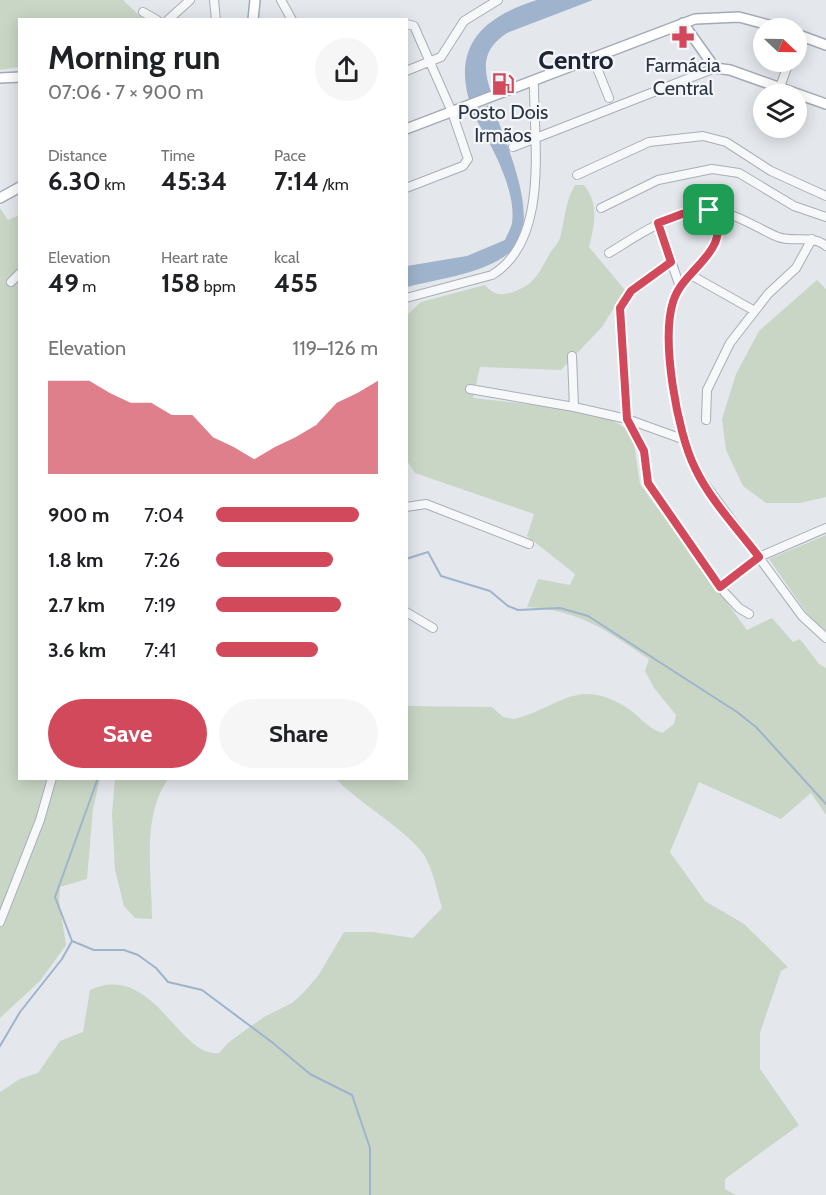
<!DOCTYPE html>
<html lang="en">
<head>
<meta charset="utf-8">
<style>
  :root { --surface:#fff; --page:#f6f6f6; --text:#202124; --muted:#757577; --accent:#d1495b }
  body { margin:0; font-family:Cabin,sans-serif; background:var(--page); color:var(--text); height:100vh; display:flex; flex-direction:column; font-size:22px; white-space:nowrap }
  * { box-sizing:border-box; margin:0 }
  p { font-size:20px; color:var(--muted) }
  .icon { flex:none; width:33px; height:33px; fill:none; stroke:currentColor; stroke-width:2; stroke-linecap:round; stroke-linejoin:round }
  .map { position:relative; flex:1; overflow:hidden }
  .drawer { position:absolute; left:18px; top:18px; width:390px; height:762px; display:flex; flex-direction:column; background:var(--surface); border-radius:0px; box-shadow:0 3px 15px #0003 }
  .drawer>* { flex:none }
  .needle { width:39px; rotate:112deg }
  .tools { position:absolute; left:753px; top:18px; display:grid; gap:12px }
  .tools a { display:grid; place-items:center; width:54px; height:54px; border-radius:50%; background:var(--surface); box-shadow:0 3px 15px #0003; font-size:30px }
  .pin { position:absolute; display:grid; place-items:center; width:51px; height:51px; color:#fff; margin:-26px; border-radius:12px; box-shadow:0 3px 9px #0006 }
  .round { display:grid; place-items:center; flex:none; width:63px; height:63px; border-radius:32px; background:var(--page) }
  .summary { display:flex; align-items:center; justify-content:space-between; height:102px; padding:0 30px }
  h1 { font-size:33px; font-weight:700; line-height:45px }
  .stats { display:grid; grid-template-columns:repeat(3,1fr); gap:9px; height:102px; padding:6px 30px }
  .stats div { display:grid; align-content:center }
  .stats b { font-size:26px; font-weight:700 }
  .stats small { font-size:16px; font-weight:400 }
  .stats p { font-size:16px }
  .chart { height:168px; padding:12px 30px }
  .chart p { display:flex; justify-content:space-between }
  .chart svg { width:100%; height:108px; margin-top:6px; fill:var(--accent); opacity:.7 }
  .action { display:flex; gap:12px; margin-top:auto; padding:12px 30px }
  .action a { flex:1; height:69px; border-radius:36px; background:var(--accent); color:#fff; font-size:24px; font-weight:700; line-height:69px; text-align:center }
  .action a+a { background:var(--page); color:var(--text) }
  ul { padding:0 30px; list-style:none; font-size:20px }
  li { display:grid; grid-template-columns:96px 72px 1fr; align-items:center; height:45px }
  li i { height:15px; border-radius:8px; background:var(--accent) }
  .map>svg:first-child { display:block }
  .green { fill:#c9d6c5 }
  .water { fill:#9fb4cc }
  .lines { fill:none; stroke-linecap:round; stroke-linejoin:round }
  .stream { stroke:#9fb4cc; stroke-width:2 }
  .minor-casing { stroke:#a9aeb7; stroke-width:10 }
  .major-casing { stroke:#a3abb8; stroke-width:12 }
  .minor { stroke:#f7f8fa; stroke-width:8 }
  .major { stroke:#fff; stroke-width:9 }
  .route-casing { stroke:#fff; stroke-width:12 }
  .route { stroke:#d1495b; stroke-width:8 }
  .labels { text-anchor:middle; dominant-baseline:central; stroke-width:4.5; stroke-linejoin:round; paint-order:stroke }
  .poi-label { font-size:20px; fill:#2b3445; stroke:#f4f6f9 }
  .district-label { font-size:26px; font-weight:bold; fill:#1d2536; stroke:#f4f6f9 }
</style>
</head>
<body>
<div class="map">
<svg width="826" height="1195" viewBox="0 0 826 1195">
  <rect width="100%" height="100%" fill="#e4e7ec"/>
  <path class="green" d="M 0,0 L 123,0 L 143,19 L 20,20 L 19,67 L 0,70 Z
    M 575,185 L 584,185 C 599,204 595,224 589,247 L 625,290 L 602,327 L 561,370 L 480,367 L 473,398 L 572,409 L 609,418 L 627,429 L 633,437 L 640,484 L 747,630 L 772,618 L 793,642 L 800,639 L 819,664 L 826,668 L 826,815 L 811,793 L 781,819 L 699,782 L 670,852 L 705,901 L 744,924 L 788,967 L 781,971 L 760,1033 L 760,1069 L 799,1125 L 725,1179 L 725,1189 L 736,1195 L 0,1195 L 0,1092 L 20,1079 L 38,1073 L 60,1041 L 83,1032 L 90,990 C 154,961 178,1058 219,1053 L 229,1042 L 264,1017 L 292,1003 L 304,992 L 318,976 L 344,932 L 373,932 L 413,938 L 442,908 C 437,891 433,870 424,855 C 408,831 359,803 336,779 L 406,778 L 407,706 L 492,707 L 503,717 L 514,719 C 558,708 577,677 624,706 C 639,714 645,727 662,733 L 674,724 L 676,715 L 654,688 L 645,671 L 649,659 C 605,630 582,611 527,607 L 538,579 L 570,585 L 575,574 L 527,536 L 534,514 L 415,473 L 407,461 L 407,315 L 421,302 L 485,285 C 494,295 500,296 513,292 C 536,284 539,272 550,253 C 553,248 558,244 560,238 C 565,219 565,202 575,185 Z
    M 0,208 L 8,220 L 20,215 L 20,778 L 100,779 L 93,809 L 87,879 L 60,887 L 59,900 L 66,945 L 40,981 L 0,1018 Z
    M 817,280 L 826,289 L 826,497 L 800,503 L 766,503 L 743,486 L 726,450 L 722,419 L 736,374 L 759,331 Z
    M 826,535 L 826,631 L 815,625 L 769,559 Z
    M 115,779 L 168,779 C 141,818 152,873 152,919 L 135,918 L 124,906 L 115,870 L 112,814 Z"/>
  <path class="water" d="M 537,0 L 593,0 L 507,33 C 483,49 482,66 491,92 L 469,100 C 453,43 486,16 537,0 Z
    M 492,104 C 504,139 533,200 521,237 C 517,249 502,259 491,264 C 465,276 434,280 407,287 L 407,266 L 467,256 L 505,240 C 507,235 511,228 512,223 C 517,188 488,139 471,111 Z"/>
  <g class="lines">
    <path class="stream" d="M 406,559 L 428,552 L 441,576 L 490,591 L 508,606 L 518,610 L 560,608 L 588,616 L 737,712 L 756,727 L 826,804
      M 72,941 L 94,950 L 124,950 L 138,955 L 156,968 L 168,982 L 202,990 L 273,1043 L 310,1074 L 352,1095 L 370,1148 L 370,1195
      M 0,1046 L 20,1012 L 62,959 L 72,941 L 55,897 L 98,778"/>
    <g class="minor-casing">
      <path id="minor" d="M 214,0 L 216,20
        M 281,0 L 292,20
        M 143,12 L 157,20
        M 168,20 L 190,0
        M 406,24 L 414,26 L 452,112 L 468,159 L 463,166 L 406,188
        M 593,58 L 609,98
        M 406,71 L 441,57 L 464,21 L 498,0
        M 780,87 L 789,62
        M 513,147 L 715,68
        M 577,175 L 649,142 L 703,136 L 726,142 L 771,171 L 826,196
        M 601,208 L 658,180 L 712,169 L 739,173 L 794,206 L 826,217
        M 720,212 C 719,222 719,234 715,243 C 706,263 684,277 674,298 C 657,335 680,447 702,480 L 802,616 L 826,638
        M 658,223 L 680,287
        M 609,253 C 644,232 684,201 728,214 C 745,219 761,230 778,237 C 794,243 812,234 826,246
        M 671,262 L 631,290 L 620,308 L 627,419 L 644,451 L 648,483 L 725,593 L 739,608 L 749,614
        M 689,274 L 753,310
        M 11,282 L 20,273
        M 406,298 L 492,275 C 551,239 533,139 534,81
        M 572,356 L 574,407
        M 470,389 L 574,407 L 627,419 L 685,440
        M 706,420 L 707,390 L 730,343 L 768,294 L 796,268 L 812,239
        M 406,507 L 426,504 L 529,544
        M 720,587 L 759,557 L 826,528
        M 406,612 L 433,628
        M 0,922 L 40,820 L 52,778"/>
    </g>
    <g class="major-casing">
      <path id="major" d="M 253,20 L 255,0
        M 683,23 L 715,68 L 730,70 L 826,104
        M 796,34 L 826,45
        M 0,78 L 20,77
        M 406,129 L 695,19 L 739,17 L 780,28
        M 0,198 L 20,187"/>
    </g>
    <use href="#minor" class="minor"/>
    <use href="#major" class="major"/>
  </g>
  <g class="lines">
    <g class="route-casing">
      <path id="route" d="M 709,210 L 720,212 C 719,222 719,234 715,243 C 705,265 680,278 673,302 C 661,340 677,432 695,468 C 710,500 738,529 759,557 L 720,587 L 648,483 L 644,451 L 627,419 L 620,308 L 631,291 L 671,262 L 658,223 L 682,214 Z"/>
    </g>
    <use href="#route" class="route"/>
  </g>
  <defs>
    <g id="pharmacy-bare" transform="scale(1.8)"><path d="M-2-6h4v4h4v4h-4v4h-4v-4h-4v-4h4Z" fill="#d1495b" stroke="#f4f6f9" stroke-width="2.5" paint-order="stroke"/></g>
    <g id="fuel-bare" transform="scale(1.8)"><path d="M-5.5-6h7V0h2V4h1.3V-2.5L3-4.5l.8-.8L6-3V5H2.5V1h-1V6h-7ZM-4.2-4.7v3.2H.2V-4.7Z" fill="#d1495b" stroke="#f4f6f9" stroke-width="2.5" paint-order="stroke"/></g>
  </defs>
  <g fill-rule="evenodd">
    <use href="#pharmacy-bare" x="683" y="37"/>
    <use href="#fuel-bare" x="503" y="84"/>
  </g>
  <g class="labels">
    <g class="poi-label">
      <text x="683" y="65">Farmácia<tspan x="683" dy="23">Central</tspan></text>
      <text x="503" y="112">Posto Dois<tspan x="503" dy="23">Irmãos</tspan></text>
    </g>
    <g class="district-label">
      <text x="576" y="60">Centro</text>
    </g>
  </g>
</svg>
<div class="tools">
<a><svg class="needle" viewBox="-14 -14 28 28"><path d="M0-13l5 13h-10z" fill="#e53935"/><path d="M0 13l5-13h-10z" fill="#757577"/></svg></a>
<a><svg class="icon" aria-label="layers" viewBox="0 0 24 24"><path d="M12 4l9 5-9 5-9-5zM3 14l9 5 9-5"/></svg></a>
</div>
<div class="pin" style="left:709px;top:210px;background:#1e9e55"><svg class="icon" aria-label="arrive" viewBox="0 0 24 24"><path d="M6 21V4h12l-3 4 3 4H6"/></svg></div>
<section class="drawer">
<div class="summary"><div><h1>Morning run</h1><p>07:06 · 7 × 900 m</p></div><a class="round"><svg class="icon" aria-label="share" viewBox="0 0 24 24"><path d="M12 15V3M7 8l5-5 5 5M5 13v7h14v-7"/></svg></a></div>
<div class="stats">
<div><p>Distance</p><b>6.30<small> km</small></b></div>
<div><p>Time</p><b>45:34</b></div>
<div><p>Pace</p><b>7:14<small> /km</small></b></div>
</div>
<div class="stats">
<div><p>Elevation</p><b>49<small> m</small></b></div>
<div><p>Heart rate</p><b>158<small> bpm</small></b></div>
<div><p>kcal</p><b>455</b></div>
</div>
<div class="chart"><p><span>Elevation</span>119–126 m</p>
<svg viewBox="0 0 160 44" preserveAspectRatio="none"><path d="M0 44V6L10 6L20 6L30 11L40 15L50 15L60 20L70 20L80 29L90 33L100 38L110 33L120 29L130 24L140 15L150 11L160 6V44z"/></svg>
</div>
<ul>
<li><b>900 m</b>7:04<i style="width:88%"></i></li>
<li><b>1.8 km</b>7:26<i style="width:72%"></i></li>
<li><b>2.7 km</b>7:19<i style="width:77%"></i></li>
<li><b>3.6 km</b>7:41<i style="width:63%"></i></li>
</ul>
<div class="action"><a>Save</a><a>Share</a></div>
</section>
</div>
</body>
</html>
